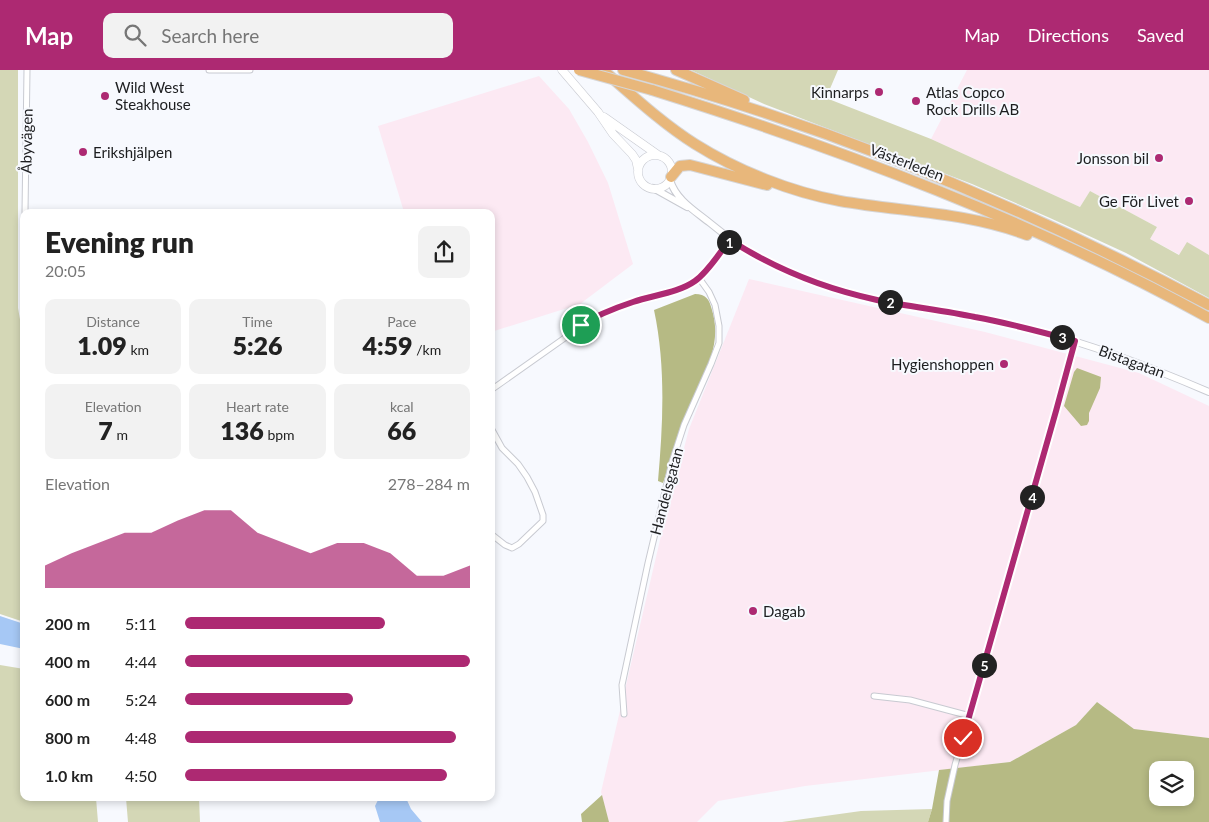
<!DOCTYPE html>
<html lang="en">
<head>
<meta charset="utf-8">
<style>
  :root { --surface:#fff; --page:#f2f2f2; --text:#222; --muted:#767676; --accent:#ad2972 }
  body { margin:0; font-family:Lato,sans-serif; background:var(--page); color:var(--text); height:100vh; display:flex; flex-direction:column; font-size:19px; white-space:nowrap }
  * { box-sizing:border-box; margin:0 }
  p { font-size:16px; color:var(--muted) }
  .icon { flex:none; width:28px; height:28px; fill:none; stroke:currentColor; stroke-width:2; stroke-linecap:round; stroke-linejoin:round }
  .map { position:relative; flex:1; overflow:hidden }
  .drawer { position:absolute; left:20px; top:139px; width:475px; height:592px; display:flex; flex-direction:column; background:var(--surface); border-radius:10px; box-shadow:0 2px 8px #0003 }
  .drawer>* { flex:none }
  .fabs { position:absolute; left:1149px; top:691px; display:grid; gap:10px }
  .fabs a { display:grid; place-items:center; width:45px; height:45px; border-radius:10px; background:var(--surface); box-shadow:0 2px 8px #0003; font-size:25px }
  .pin { position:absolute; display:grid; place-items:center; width:42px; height:42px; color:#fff; margin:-21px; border:2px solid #fff; border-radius:50%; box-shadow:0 1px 5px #0007 }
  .km { position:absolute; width:25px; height:25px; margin:-12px; border-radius:50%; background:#222; color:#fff; font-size:14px; line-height:25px; text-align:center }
  .round { display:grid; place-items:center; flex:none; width:52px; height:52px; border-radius:10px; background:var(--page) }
  .overview { display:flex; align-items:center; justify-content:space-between; height:85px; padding:0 25px }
  h1 { font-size:28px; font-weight:800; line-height:38px }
  .figures { display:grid; grid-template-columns:repeat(3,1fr); gap:8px; height:85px; padding:5px 25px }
  .figures div { display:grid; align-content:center; border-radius:10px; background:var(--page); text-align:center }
  .figures b { font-size:25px; font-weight:800 }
  .figures small { font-size:14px; font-weight:400 }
  .figures p { font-size:14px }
  .chart { height:140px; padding:10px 25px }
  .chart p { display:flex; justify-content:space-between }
  .chart svg { width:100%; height:90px; margin-top:5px; fill:var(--accent); opacity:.7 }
  ul { padding:0 25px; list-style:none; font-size:16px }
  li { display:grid; grid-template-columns:80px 60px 1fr; align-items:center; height:38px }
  li i { height:12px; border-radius:6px; background:var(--accent) }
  header { display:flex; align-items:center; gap:30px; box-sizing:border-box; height:70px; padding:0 25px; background:var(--accent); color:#fff }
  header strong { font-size:24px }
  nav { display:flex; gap:28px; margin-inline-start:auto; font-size:18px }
  .search { width:350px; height:45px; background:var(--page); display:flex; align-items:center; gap:12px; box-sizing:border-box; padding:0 18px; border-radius:10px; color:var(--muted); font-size:19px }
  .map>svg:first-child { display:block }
  .industrial { fill:#fce9f3 }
  .green { fill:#d4d7b6 }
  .forest { fill:#b6ba84; fill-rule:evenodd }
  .water { fill:#a6c8f5 }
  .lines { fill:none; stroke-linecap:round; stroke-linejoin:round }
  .minor-casing { stroke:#c8cad1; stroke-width:7 }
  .tertiary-casing { stroke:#c8cad1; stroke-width:8 }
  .secondary-casing { stroke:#c8cad1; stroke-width:9 }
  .motorway-casing { stroke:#d6d6d7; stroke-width:12 }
  .minor { stroke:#fff; stroke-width:5 }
  .tertiary { stroke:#fff; stroke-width:6 }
  .secondary { stroke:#fff; stroke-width:8 }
  .motorway { stroke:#e8b77b; stroke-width:10 }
  .motorway-bridge-casing { stroke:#d6d6d7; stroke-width:12; stroke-linecap:butt }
  .motorway-bridge { stroke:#e8b77b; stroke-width:10 }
  .route-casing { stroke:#fff; stroke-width:10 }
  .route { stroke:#ad2972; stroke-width:6 }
  .poi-dot { fill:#ad2972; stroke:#f7f9fe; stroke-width:2 }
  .labels { text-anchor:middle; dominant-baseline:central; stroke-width:4; stroke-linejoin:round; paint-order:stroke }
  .poi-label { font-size:15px; fill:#1d1e20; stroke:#f7f9fe; text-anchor:start }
  .street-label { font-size:15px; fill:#1d1e20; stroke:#f7f9fe }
</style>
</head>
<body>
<header>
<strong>Map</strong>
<div class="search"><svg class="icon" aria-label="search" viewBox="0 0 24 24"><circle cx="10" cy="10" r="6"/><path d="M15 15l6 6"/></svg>Search here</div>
<nav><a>Map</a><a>Directions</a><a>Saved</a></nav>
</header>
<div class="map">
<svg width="1209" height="752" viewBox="0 0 1209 752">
  <rect width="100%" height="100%" fill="#f7f9fe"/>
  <path class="industrial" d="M 967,0 L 1209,0 L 1209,185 L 1187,173 L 1180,185 L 1150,169 L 1157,157 L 1090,121 L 1080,137 L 931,69 Z
    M 539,6 L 569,39 L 588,72 L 608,113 L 633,194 L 580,234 L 491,262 L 491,142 L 404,142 L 378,56 Z
    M 749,209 L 985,262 L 1139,303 L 1209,336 L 1209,668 L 1134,659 L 1097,632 L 1076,655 L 1010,692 L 805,716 L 718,731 L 697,752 L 609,752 L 601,722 L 660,470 L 689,359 Z"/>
  <path class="green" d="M 0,0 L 18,0 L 18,238 L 24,272 L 24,552 L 0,544 Z
    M 691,0 L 838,0 L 826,28 L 931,69 L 1080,137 L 1090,121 L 1157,157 L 1150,169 L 1179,185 L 1187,172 L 1209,185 L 1209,228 L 1126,183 L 1050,148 L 972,114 L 764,34 Z
    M 0,595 L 24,599 L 24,728 L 96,728 L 98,752 L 0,752 Z
    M 126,728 L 199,728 L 200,752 L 128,752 Z
    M 932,739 L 928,752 L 782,752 L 861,741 Z"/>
  <path class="forest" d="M 695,224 C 706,224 709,229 712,240 C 725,282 695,317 682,355 C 675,374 670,394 663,413 L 658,411 C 663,354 666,296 654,240 Z
    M 1077,298 L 1101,307 L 1100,318 L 1089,343 L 1089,351 L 1087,355 L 1081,356 L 1064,336 L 1074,302 Z
    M 1097,632 L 1134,659 L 1209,668 L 1209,752 L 928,752 L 932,739 L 939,700 L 1010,692 L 1076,655 ZM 1158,700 L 1185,700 L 1185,728 L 1158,728 Z
    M 602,725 L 609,752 L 582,752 L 581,744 Z"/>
  <path class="water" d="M 0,546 L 24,554 L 24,579 L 0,574 Z
    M 379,728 L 406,728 L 411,739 L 422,752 L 380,752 L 375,736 Z"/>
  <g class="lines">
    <g class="minor-casing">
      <path id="minor" d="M 209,0 L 250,0
        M 25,142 L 27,0
        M 491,320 L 593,248 L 621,236 L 680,218 L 693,212 L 704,202 L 730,170
        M 491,358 L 502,378 L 518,394 L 527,407 L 535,422 L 543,445 L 543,451 L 519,474 L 512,478 L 505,475 L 491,464
        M 874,626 L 910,630 L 970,646
        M 624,644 L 622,615 L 648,493 L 672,392 L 684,355 L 711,294 L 719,273 L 719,256 L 715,235 L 709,222 L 699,208
        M 946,752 L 947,731 L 955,695 L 1072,284 L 1075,271"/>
    </g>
    <g class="tertiary-casing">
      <path id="tertiary" d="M 670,110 C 676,130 695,141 710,153 C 758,193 817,217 877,230 C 931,241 985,247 1038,261 C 1097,276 1153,298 1209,322
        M 653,118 L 687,137"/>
    </g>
    <g class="secondary-casing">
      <path id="secondary" d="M 562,0 L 598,42 L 613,64 L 632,84 L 636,90 L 638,99
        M 604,47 L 658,85
        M638 102a17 17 0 1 1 34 0a17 17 0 1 1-34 0Z"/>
    </g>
    <g class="motorway-casing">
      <path id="motorway" d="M 603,0 C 633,26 662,53 695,74 C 738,101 791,122 840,131 C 903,142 966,142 1027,165
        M 623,0 C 827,55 1023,136 1209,235
        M 676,0 L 744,30
        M 652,20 C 844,80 1033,151 1209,248
        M 671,107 L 680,96 L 690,95 L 767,115"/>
    </g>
    <use href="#minor" class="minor"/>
    <use href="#tertiary" class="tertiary"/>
    <use href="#secondary" class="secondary"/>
    <use href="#motorway" class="motorway"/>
    <g class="motorway-bridge-casing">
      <path id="motorway-bridge" d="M 579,0 L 652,20"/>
    </g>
    <use href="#motorway-bridge" class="motorway-bridge"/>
  </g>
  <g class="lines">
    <g class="route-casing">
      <path id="route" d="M 581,255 C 597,245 615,238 633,232 C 653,225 678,223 695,211 C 709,201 719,183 730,170 C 775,199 826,219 877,230 C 910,237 942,240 975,247 C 1008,253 1042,262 1075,271 L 1056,341 L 963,668"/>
    </g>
    <use href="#route" class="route"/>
  </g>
  <g class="poi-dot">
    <circle cx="879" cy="22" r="5"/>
    <circle cx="105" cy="26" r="5"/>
    <circle cx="916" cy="31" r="5"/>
    <circle cx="83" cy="82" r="5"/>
    <circle cx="1159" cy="88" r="5"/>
    <circle cx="1189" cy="131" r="5"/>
    <circle cx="1004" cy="294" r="5"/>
    <circle cx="753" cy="541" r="5"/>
  </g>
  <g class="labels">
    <g class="poi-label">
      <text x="115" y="17">Wild West<tspan x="115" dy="17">Steakhouse</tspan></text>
      <text x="869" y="22" text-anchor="end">Kinnarps</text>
      <text x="926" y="22">Atlas Copco<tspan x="926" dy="17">Rock Drills AB</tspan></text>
      <text x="93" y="82">Erikshjälpen</text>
      <text x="1149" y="88" text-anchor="end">Jonsson bil</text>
      <text x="1179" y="131" text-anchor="end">Ge För Livet</text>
      <text x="994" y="294" text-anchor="end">Hygienshoppen</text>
      <text x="763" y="541">Dagab</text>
    </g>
    <g class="street-label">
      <text transform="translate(26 71) rotate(-89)">Åbyvägen</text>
      <text transform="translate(907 92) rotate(21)">Västerleden</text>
      <text transform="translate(1132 291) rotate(20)">Bistagatan</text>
      <text transform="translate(666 421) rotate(-75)">Handelsgatan</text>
    </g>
  </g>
</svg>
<div class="fabs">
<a><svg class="icon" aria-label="layers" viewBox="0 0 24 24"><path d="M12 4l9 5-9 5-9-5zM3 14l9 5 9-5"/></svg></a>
</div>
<div class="pin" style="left:581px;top:255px;background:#1e9e55"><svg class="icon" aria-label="arrive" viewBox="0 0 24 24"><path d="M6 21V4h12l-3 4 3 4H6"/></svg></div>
<div class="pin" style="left:963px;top:668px;background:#d93025"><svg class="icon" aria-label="check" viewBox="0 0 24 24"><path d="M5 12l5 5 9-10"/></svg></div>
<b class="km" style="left:729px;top:172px">1</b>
<b class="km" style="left:890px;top:232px">2</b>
<b class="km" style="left:1062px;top:267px">3</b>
<b class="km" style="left:1032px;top:427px">4</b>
<b class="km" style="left:984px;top:595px">5</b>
<section class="drawer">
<div class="overview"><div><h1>Evening run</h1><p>20:05</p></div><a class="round"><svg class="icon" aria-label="share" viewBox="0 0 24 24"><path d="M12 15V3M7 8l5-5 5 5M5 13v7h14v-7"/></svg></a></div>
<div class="figures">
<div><p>Distance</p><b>1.09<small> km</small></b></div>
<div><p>Time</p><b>5:26</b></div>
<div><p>Pace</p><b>4:59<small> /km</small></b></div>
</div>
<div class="figures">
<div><p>Elevation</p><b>7<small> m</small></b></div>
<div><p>Heart rate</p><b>136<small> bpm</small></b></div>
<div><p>kcal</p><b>66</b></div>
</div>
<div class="chart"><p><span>Elevation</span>278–284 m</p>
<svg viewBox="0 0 160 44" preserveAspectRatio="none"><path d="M0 44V33L10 27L20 22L30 17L40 17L50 11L60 6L70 6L80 17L90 22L100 27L110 22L120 22L130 27L140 38L150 38L160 33V44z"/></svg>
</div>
<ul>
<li><b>200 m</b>5:11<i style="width:70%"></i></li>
<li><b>400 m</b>4:44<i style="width:100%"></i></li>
<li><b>600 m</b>5:24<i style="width:59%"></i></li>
<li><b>800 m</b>4:48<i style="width:95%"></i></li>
<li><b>1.0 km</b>4:50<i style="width:92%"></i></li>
</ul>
</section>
</div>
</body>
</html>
